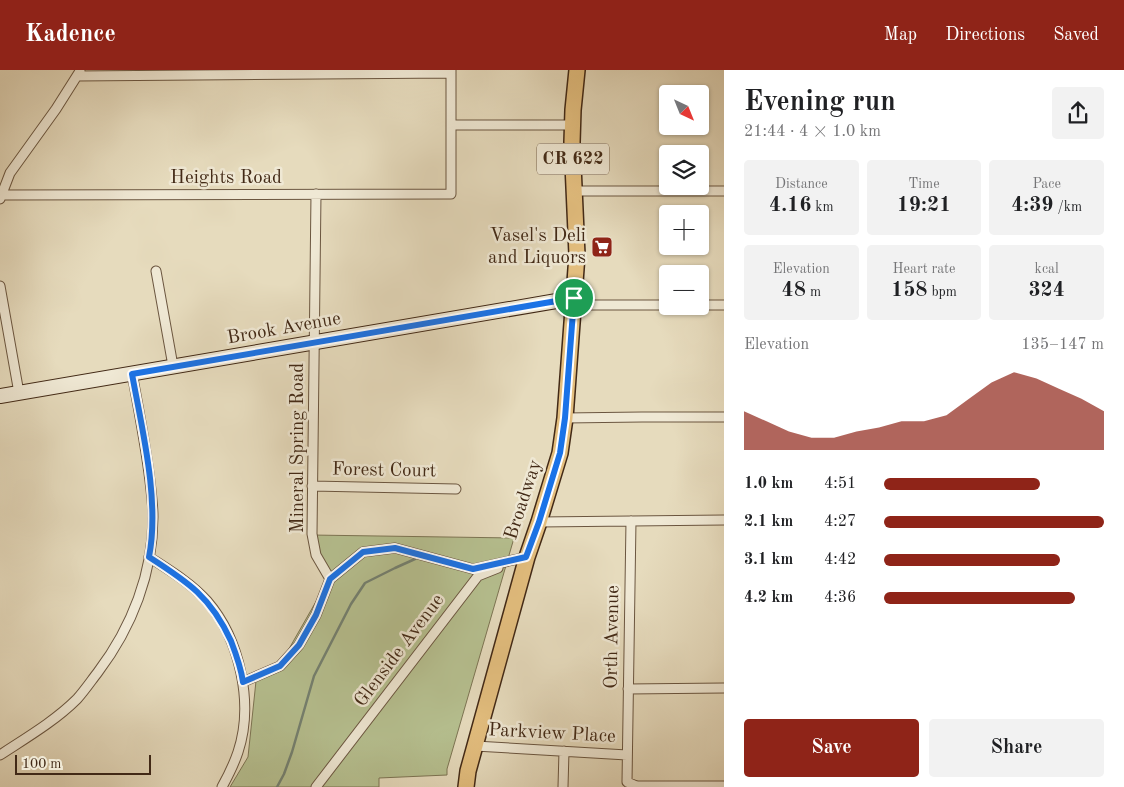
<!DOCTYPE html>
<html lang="en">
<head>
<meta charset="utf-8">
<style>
  :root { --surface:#fff; --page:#f2f2f2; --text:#202124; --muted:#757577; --accent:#8f2418 }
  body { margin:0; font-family:"Old Standard TT",serif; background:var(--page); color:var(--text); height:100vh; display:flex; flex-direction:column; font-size:19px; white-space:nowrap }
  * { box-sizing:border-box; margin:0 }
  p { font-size:16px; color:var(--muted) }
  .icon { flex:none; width:28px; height:28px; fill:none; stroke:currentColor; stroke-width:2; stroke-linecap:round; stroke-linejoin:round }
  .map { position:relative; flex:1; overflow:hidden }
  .panel { display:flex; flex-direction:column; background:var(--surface); width:400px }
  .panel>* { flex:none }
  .needle { width:32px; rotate:137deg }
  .fabs { position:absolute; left:659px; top:15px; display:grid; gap:10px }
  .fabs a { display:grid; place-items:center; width:50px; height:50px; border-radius:5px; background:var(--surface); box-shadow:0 1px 4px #0004; font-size:25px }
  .scale { position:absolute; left:15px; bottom:12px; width:136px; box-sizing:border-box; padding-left:5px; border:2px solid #422916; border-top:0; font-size:14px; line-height:18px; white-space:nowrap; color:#422916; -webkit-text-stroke:4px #efe8d4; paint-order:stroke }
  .pin { position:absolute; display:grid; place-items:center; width:42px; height:42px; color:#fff; margin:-21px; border:2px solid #fff; border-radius:50%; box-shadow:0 1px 5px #0007 }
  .round { display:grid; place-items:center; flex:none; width:52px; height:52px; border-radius:5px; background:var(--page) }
  .overview { display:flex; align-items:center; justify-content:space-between; height:85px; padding:0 20px }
  h1 { font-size:28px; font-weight:700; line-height:38px }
  .metrics { display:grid; grid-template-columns:repeat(3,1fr); gap:8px; height:85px; padding:5px 20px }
  .metrics div { display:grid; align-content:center; border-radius:5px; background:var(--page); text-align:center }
  .metrics b { font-size:21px; font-weight:700 }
  .metrics small { font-size:14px; font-weight:400 }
  .metrics p { font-size:14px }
  .chart { height:140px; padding:10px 20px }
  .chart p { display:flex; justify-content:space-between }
  .chart svg { width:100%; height:90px; margin-top:5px; fill:var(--accent); opacity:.7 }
  .cta { display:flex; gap:10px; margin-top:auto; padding:10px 20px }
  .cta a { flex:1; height:58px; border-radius:5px; background:var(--accent); color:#fff; font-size:20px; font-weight:700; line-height:58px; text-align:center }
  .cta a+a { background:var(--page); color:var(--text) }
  ul { padding:0 20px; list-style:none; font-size:16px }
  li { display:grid; grid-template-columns:80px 60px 1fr; align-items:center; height:38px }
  li i { height:12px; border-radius:6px; background:var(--accent) }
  header { display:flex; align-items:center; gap:30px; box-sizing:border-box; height:70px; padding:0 25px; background:var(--accent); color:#fff }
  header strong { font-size:24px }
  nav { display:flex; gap:28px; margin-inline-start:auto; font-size:18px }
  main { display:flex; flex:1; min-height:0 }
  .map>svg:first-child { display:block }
  .green { fill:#b6c090; stroke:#7c7453 }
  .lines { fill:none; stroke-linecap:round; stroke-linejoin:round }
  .stream { stroke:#748171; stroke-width:2.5 }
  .street-casing { stroke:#6b5640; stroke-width:11 }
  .secondary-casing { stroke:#422916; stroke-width:16 }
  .primary-casing { stroke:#422916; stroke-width:18 }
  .street { stroke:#efe8d4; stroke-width:9 }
  .secondary { stroke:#efe8d4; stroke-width:14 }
  .primary { stroke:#e3be7e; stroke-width:15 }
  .route-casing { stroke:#fff; stroke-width:10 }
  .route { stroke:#1a73e8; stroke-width:6 }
  .labels { text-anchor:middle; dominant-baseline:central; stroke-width:5; stroke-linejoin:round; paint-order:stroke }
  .shield { fill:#efe8d4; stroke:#76624f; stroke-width:1 }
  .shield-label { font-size:18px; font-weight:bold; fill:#422916 }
  .street-label { font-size:19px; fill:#422916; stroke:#efe8d4 }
  .poi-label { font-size:19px; fill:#422916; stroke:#efe8d4; text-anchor:end }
</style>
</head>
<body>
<header>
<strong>Kadence</strong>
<nav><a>Map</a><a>Directions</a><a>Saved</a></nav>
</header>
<main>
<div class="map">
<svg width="724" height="717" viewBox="0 0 724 717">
  <rect width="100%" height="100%" fill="#e6dbbd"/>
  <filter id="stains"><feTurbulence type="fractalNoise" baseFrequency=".004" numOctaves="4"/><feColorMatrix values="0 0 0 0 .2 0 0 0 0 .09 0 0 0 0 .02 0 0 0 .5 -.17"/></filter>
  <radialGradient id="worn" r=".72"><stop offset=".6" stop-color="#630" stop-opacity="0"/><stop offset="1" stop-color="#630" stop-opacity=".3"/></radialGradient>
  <path class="green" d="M 311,465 L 514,468 L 447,699 L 447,705 L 379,708 L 379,717 L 230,717 L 248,687 L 256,611 L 282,591 L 330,507 Z"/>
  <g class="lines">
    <path class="stream" d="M 277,717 L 284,704 L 292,682 L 314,606 L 351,534 L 365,513 L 395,498 L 415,489"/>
    <g class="street-casing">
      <path id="street" d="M 77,6 L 451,3
        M 451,55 L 573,55
        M 574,121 L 724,121
        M 316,124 L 312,464 L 316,485 L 330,509
        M 2,125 L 451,124 L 451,0
        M 0,129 L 10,103 L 56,39 L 80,1
        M 156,201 L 173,296
        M 0,216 L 19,323
        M 573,235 L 668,235
        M 700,235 L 724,235
        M 565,348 L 642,347 L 724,347
        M 312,416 L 456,419
        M 631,451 L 627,712 L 634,715 L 638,716 L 724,716
        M 539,452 L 724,450
        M 149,487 C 169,500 191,513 207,531 C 240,569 254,634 238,682 C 234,694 228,706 222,717
        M 243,612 L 280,596 L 299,575 L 316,545 L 330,509 L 363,482 L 395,478 L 473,499 L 527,487
        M 628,619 L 724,618
        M 475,676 L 627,685
        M 0,685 C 26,668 55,651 77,629 C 85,620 91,611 98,602 C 132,557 153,503 153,447 C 153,438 152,429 151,420 C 147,381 139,342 132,303
        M 316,717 L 478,506 L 498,498
        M 563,717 L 564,681"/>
    </g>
    <g class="secondary-casing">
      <path id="secondary" d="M 0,326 L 574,228"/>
    </g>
    <g class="primary-casing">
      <path id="primary" d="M 466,717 L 468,701 L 527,487 L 539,452 L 560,383 L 565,348 L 577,185 L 572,72 L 573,40 L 577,0"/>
    </g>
    <use href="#street" class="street"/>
    <use href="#secondary" class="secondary"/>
    <use href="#primary" class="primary"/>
  </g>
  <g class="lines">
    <g class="route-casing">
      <path id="route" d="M 574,228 L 565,348 L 560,383 L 539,452 L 526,487 L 473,499 L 395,478 L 363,482 L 330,509 L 316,545 L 299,575 L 280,596 L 243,612 C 241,598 236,584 231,571 C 211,527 188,512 149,487 C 160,431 142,359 132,304 Z"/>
    </g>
    <use href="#route" class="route"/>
  </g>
  <defs>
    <g id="supermarket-square" transform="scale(1.125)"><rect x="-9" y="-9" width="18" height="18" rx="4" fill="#8f2418" stroke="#efe8d4"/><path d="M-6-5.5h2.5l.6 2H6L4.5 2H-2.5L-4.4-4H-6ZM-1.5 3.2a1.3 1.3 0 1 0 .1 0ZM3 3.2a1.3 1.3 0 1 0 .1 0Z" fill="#fff"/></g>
  </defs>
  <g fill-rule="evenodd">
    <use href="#supermarket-square" x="602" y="177"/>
  </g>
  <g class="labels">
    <rect class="shield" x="537" y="73.5" width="72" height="31" rx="4"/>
    <g class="shield-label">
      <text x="573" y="89">CR 622</text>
    </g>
    <g class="street-label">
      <text x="226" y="108">Heights Road</text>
      <text transform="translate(284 259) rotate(-10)">Brook Avenue</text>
      <text transform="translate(298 378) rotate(-90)">Mineral Spring Road</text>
      <text transform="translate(384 401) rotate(1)">Forest Court</text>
      <text transform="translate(524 430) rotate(-72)">Broadway</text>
      <text transform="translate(613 567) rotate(-89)">Orth Avenue</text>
      <text transform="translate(400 581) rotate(-53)">Glenside Avenue</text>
      <text transform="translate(552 664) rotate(3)">Parkview Place</text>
    </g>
    <g class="poi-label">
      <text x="586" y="166">Vasel's Deli<tspan x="586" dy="22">and Liquors</tspan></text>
    </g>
  </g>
  <rect width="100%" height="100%" filter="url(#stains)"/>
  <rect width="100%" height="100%" fill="url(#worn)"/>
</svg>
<div class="fabs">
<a><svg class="needle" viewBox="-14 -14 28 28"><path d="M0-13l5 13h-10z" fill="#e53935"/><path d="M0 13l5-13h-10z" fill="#757577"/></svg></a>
<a><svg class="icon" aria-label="layers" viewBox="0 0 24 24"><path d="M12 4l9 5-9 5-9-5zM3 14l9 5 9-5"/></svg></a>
<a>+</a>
<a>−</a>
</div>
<div class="scale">100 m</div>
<div class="pin" style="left:574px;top:228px;background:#1e9e55"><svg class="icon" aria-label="arrive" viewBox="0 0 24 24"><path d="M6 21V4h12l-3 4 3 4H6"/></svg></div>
</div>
<section class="panel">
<div class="overview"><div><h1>Evening run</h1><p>21:44 · 4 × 1.0 km</p></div><a class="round"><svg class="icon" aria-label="share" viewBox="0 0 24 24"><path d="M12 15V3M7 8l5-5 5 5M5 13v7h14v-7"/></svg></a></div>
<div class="metrics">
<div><p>Distance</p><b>4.16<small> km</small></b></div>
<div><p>Time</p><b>19:21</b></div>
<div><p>Pace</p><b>4:39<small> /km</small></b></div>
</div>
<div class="metrics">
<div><p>Elevation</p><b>48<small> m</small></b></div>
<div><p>Heart rate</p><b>158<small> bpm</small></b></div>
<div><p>kcal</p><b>324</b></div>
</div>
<div class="chart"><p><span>Elevation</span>135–147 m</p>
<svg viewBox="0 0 160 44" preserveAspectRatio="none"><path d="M0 44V25L10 30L20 35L30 38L40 38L50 35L60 33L70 30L80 30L90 27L100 19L110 11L120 6L130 9L140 14L150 19L160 25V44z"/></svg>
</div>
<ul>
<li><b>1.0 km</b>4:51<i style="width:71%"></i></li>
<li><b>2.1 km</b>4:27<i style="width:100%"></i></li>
<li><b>3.1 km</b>4:42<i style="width:80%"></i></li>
<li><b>4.2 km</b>4:36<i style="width:87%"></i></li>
</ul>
<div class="cta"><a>Save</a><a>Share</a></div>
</section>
</main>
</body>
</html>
